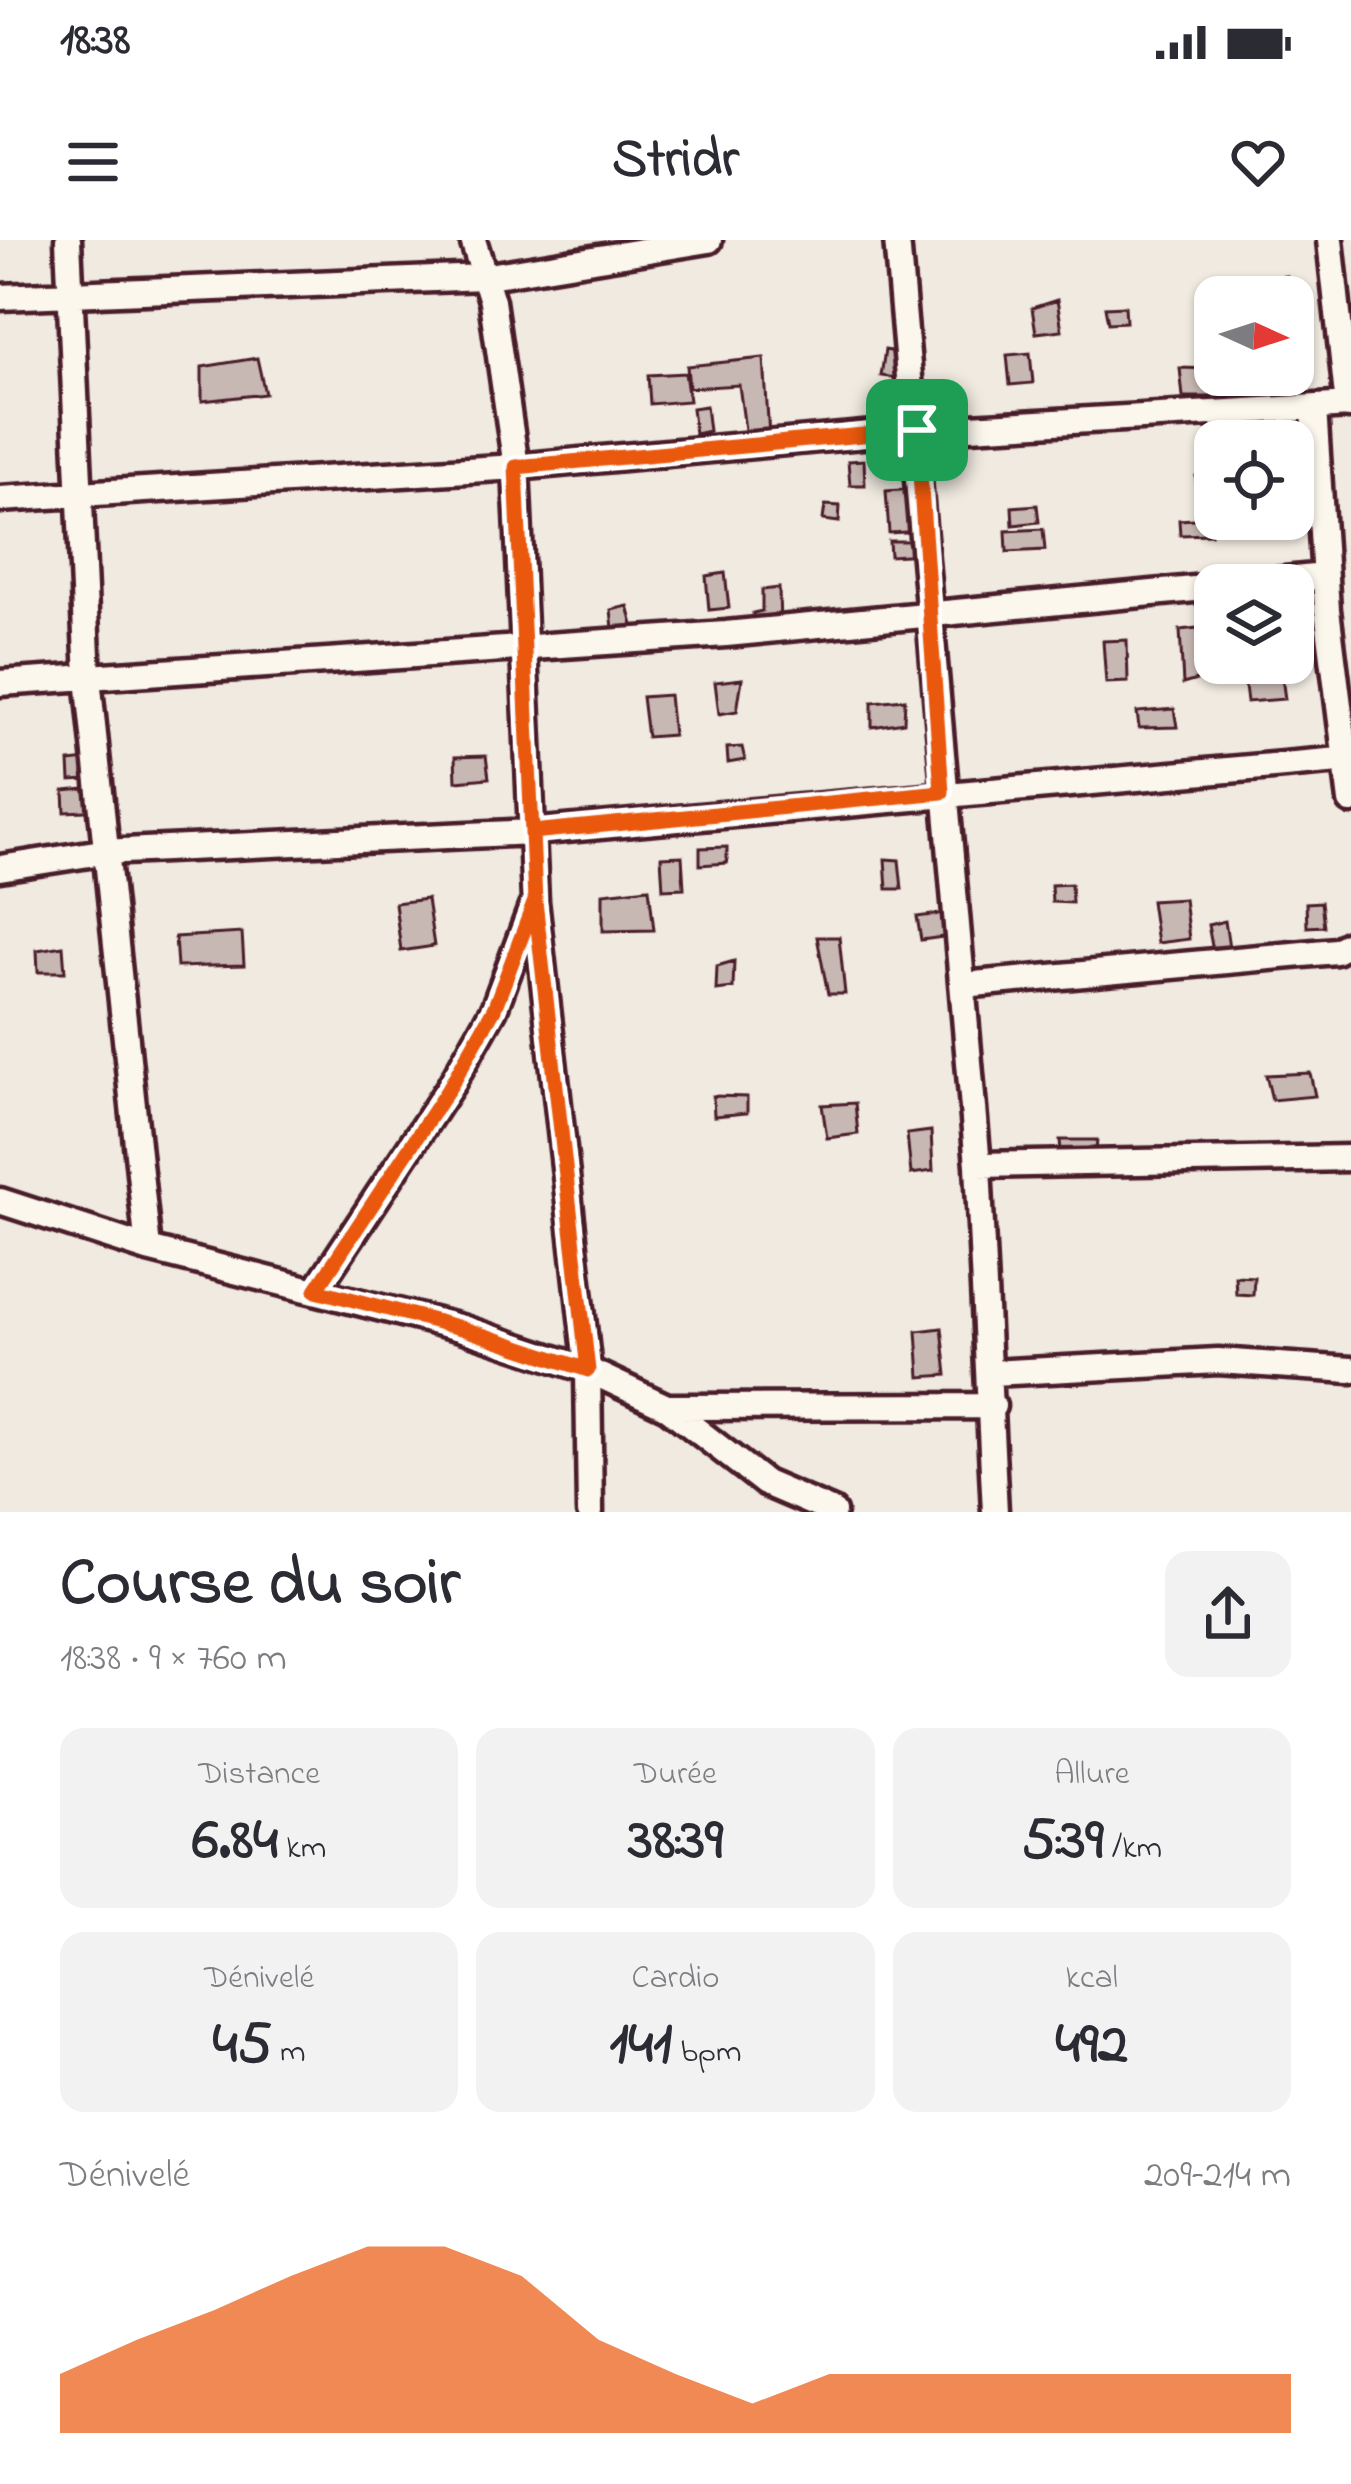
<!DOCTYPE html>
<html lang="fr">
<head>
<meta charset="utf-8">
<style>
  :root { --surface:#fff; --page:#f2f2f3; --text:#2b2b33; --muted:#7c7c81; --accent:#ea580c }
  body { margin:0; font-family:"Indie Flower",sans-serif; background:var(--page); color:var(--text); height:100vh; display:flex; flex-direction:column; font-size:45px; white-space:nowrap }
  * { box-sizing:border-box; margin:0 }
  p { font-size:39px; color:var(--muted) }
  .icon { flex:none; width:66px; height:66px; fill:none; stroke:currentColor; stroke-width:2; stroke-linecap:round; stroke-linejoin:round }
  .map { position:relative; height:1272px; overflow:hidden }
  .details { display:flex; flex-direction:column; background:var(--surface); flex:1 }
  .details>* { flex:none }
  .needle { width:78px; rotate:93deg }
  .fabs { position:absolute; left:1194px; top:36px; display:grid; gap:24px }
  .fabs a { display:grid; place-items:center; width:120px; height:120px; border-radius:24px; background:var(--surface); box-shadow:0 3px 9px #0004; font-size:60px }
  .pin { position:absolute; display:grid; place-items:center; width:102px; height:102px; color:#fff; margin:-51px; border-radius:24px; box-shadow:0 6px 18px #0006 }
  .round { display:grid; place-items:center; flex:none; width:126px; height:126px; border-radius:24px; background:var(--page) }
  .summary { display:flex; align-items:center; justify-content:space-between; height:204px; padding:0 60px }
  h1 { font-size:66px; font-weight:700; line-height:90px }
  .metrics { display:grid; grid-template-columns:repeat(3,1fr); gap:18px; height:204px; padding:12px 60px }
  .metrics div { display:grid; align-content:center; border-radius:24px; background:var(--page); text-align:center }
  .metrics b { font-size:60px; font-weight:700 }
  .metrics small { font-size:33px; font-weight:400 }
  .metrics p { font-size:33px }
  .chart { height:336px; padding:24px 60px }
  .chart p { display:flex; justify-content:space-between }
  .chart svg { width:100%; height:216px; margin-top:12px; fill:var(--accent); opacity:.7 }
  .status { display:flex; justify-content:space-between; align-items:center; height:84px; padding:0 60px; background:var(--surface); direction:ltr }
  .status svg { height:33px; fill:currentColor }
  header { display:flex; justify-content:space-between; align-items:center; height:156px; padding:0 60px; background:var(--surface); font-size:54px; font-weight:700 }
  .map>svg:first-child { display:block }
  .building { fill:#c8b8b3; stroke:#4a1f2b; stroke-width:3 }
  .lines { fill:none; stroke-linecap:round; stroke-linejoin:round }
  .minor-casing { stroke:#4a1f2b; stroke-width:33 }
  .minor { stroke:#fbf7ec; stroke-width:24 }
  .route-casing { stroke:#fff; stroke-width:24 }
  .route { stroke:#ea580c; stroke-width:15 }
</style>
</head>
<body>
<div class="status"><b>18:38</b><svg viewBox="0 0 49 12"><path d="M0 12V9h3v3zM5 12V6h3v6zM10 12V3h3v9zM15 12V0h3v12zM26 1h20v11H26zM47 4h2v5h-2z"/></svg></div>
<header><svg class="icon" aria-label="menu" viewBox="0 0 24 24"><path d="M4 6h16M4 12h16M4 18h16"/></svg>Stridr<svg class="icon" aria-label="heart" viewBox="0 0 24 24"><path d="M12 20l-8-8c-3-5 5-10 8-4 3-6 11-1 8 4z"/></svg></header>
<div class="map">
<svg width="1351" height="1272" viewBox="0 0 1351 1272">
  <rect width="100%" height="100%" fill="#f0eae0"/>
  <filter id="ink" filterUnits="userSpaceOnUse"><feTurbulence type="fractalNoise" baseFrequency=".00833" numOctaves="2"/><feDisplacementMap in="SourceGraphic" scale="24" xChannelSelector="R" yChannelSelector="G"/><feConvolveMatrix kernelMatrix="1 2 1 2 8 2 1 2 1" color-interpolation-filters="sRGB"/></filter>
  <g filter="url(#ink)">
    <path class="building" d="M 1287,36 L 1290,57 L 1253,57 L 1251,40 Z
      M 1057,60 L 1062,90 L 1036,93 L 1032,68 Z
      M 1125,66 L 1126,82 L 1108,83 L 1105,67 Z
      M 885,110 L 916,116 L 912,140 L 881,136 Z
      M 1030,113 L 1033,143 L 1010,145 L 1007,115 Z
      M 257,118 L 265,154 L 202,161 L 202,127 Z
      M 764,118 L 769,196 L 746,197 L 739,145 L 689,148 L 687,126 Z
      M 1180,128 L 1210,129 L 1212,157 L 1183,157 Z
      M 685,133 L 689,161 L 650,164 L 648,135 Z
      M 706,166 L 709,191 L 695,194 L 692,168 Z
      M 864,220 L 865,245 L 850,245 L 848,221 Z
      M 1196,236 L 1215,237 L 1215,272 L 1197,271 Z
      M 915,249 L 923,291 L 889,293 L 886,251 Z
      M 825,265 L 840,266 L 839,282 L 823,280 Z
      M 1037,265 L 1039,282 L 1013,285 L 1012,267 Z
      M 1210,278 L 1211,294 L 1180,295 L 1179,280 Z
      M 1043,289 L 1045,310 L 1007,312 L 1006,291 Z
      M 889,301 L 923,301 L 924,314 L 890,316 Z
      M 725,333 L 729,368 L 709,370 L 706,336 Z
      M 779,348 L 780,387 L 754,389 L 753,373 L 762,371 L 762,350 Z
      M 628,366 L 633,385 L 613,388 L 611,370 Z
      M 1198,388 L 1207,437 L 1183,444 L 1180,390 Z
      M 1127,400 L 1128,442 L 1106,443 L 1103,401 Z
      M 1242,423 L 1280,423 L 1285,459 L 1247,462 Z
      M 742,439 L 737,471 L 719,474 L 715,442 Z
      M 669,455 L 673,495 L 647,497 L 642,457 Z
      M 905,459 L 904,482 L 872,487 L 872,462 Z
      M 1174,469 L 1177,487 L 1139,488 L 1137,472 Z
      M 742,507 L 745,520 L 728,523 L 727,508 Z
      M 486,516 L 489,538 L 456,541 L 455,517 Z
      M 105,518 L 107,539 L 70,541 L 69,522 Z
      M 105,547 L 107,570 L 65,572 L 64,551 Z
      M 727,607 L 727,623 L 700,625 L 700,608 Z
      M 682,616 L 684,648 L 663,649 L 661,617 Z
      M 885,619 L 899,620 L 902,649 L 887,649 Z
      M 1071,644 L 1072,663 L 1052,662 L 1051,645 Z
      M 649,648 L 654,690 L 603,691 L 603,653 Z
      M 427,659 L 434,706 L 401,711 L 395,663 Z
      M 1184,659 L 1189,699 L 1157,703 L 1151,661 Z
      M 1321,662 L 1324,686 L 1307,687 L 1306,663 Z
      M 955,672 L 958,695 L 921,700 L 917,677 Z
      M 1225,681 L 1230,714 L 1215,722 L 1208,685 Z
      M 242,693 L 244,725 L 177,727 L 175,697 Z
      M 817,697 L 839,697 L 845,754 L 828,754 Z
      M 63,706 L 65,732 L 38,732 L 37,710 Z
      M 734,721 L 733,748 L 716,750 L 717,726 Z
      M 1310,833 L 1315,856 L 1272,860 L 1266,835 Z
      M 713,856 L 747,857 L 747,873 L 714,876 Z
      M 855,863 L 858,894 L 827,898 L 822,865 Z
      M 931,891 L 933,931 L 911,934 L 907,894 Z
      M 1060,900 L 1097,900 L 1095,922 L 1062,923 Z
      M 1235,1036 L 1254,1037 L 1253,1055 L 1236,1054 Z
      M 942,1088 L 947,1135 L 920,1137 L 917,1091 Z"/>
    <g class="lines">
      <g class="minor-casing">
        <path id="minor" d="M 68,0 L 88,438 L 148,1009
          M 473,0 L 492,61 L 516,227 L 535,661 L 588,1130 L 590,1272
          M 897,0 L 978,925 L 995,1272
          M 1330,0 L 1348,166
          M 0,57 L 483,37 L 709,0
          M 1314,168 L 1327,370 L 1351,561
          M 0,259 L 516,227 L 917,190 L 1351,165
          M 1237,345 L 1324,336
          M 0,443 L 726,394 L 1215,347
          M 0,628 L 102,612 L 532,592 L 1351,519
          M 963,745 L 1336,711 L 1351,703
          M 978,925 L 1351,918
          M 0,961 L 148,1009 L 461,1088 L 588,1130 L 667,1167 L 765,1243 L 833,1272
          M 316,1050 L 451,845 L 494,769 L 532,667
          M 991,1133 L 1218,1121 L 1351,1130
          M 667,1167 L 993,1166"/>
      </g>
      <use href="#minor" class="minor"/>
    </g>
  </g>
  <g class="lines" filter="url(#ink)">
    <g class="route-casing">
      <path id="route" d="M 917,190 L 516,227 L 535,661 L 494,769 L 451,845 L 316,1050 L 461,1088 L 588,1130 L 535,661 L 532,592 L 942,552 L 917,190"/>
    </g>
    <use href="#route" class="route"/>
  </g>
</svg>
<div class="fabs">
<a><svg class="needle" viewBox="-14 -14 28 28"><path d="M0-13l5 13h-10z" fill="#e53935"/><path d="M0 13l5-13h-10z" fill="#7c7c81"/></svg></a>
<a><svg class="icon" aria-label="locate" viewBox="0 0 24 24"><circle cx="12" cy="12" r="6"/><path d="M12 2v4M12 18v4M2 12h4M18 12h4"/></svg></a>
<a><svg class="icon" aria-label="layers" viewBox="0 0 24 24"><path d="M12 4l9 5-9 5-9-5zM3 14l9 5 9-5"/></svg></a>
</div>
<div class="pin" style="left:917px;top:190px;background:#1e9e55"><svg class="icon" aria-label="arrive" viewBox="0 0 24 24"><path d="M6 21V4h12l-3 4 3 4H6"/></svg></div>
</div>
<section class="details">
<div class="summary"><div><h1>Course du soir</h1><p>18:38 · 9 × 760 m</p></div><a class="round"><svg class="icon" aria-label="share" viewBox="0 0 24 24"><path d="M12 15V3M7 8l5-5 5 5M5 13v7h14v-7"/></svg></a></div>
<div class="metrics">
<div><p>Distance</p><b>6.84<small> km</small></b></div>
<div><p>Durée</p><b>38:39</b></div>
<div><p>Allure</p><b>5:39<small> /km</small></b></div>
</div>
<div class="metrics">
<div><p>Dénivelé</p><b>45<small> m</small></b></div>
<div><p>Cardio</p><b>141<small> bpm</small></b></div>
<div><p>kcal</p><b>492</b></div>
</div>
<div class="chart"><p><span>Dénivelé</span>209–214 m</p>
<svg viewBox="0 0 160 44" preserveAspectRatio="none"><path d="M0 44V32L10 25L20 19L30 12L40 6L50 6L60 12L70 25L80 32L90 38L100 32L110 32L120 32L130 32L140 32L150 32L160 32V44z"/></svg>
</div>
</section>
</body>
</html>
